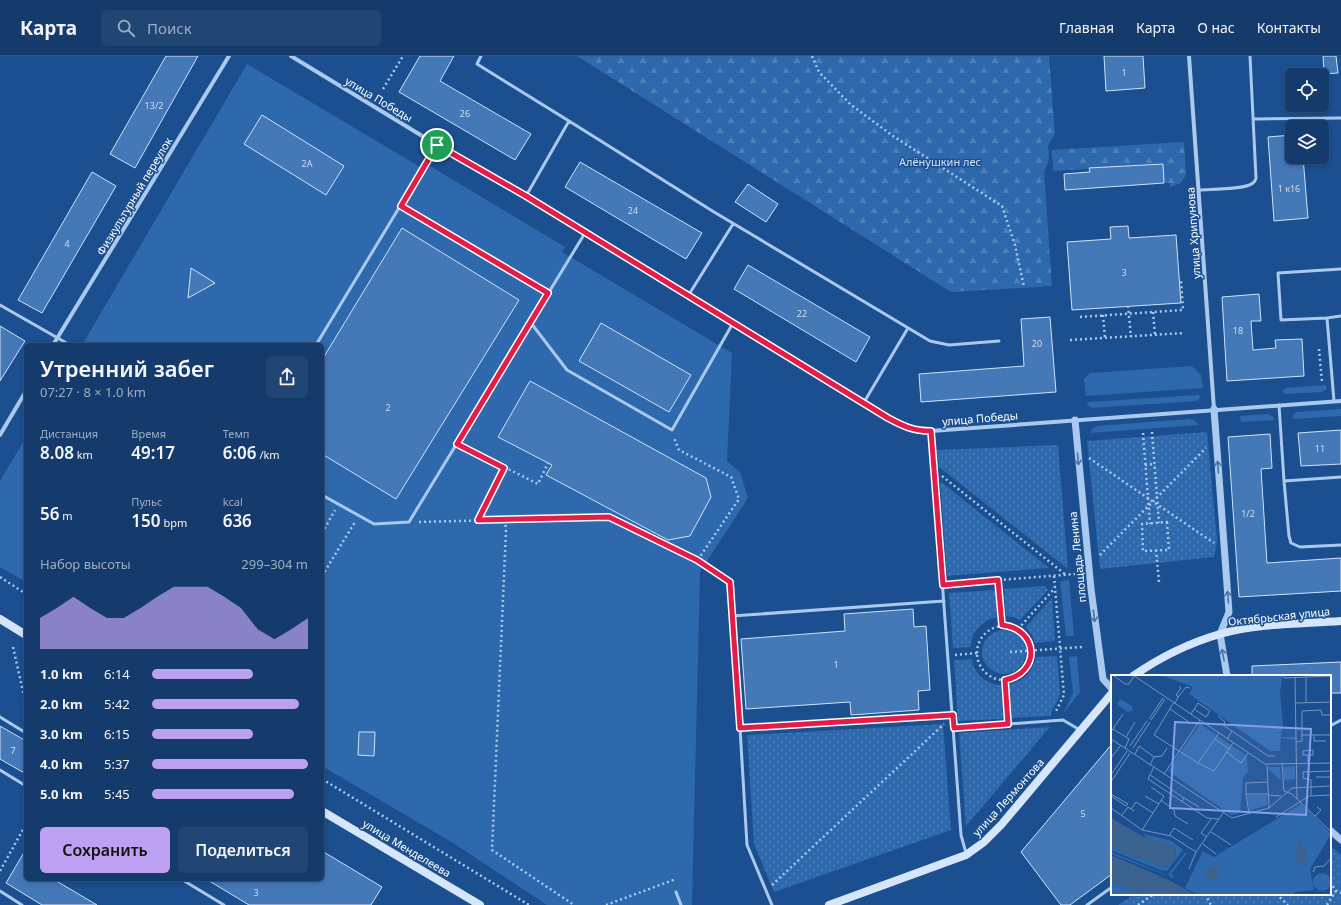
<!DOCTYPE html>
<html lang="ru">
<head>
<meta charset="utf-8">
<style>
  :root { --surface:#143b6b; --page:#214673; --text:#f1f3f6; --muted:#9dadc1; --line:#33557e; --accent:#bca0f2 }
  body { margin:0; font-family:"Noto Sans",sans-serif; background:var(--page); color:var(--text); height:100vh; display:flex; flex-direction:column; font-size:15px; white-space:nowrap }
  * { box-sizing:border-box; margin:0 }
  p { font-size:13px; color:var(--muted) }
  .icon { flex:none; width:22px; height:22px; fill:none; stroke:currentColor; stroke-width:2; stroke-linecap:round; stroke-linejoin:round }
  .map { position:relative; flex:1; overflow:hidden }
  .sheet { position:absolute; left:24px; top:287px; width:300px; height:538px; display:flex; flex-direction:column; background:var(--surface); border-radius:6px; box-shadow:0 2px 6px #0003,0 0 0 1px var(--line) }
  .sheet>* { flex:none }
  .controls { position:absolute; left:1285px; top:12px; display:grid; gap:8px }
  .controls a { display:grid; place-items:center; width:44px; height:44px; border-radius:6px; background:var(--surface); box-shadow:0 2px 6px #0003,0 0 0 1px var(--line); font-size:20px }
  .pin { position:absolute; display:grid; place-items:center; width:34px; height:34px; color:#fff; margin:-17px; border:2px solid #fff; border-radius:50%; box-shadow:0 1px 4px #0007 }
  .round { display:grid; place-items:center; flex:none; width:42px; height:42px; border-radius:6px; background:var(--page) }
  .overview { display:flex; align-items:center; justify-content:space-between; height:68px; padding:0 16px }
  h1 { font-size:22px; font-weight:600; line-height:30px }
  .figures { display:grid; grid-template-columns:repeat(3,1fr); gap:6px; height:68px; padding:4px 16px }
  .figures div { display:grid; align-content:center }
  .figures b { font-size:17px; font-weight:600 }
  .figures small { font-size:11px; font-weight:400 }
  .figures p { font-size:11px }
  .chart { height:112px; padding:8px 16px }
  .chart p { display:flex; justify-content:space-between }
  .chart svg { width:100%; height:72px; margin-top:4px; fill:var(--accent); opacity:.7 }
  .action { display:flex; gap:8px; margin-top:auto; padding:8px 16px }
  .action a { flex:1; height:46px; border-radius:6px; background:var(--accent); color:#111; font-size:16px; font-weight:600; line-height:46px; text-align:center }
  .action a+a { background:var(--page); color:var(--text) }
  ul { padding:0 16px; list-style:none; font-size:13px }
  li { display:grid; grid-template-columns:64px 48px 1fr; align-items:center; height:30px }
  li i { height:10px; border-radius:5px; background:var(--accent) }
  header { display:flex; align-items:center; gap:24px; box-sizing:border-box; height:56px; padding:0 20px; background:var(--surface); border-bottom:1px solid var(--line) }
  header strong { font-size:19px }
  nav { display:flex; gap:22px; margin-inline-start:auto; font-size:14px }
  .search { width:280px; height:36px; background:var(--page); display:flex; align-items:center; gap:10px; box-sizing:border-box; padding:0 14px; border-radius:6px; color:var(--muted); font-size:15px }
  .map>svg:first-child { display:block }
  .grass { fill:#2e69ad }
  .forest { fill:url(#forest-firs) }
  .park { fill:url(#park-dots) }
  .building { fill:#4478b7; stroke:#cfe3fa }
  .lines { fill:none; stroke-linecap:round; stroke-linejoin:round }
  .path { stroke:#a9c9ee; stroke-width:2.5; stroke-dasharray:2 3; stroke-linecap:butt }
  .service { stroke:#a9c9ee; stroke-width:3 }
  .minor { stroke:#a9c9ee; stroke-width:4 }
  .tertiary { stroke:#a9c9ee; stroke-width:7 }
  .secondary { stroke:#d6e6fa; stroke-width:8 }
  .oneway { stroke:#4674ac }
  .route-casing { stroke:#fff; stroke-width:8 }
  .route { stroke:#e11d48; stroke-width:5 }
  .labels { text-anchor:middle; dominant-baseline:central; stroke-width:3; stroke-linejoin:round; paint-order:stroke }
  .number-label { font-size:9px; fill:#d0dded }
  .street-label { font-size:11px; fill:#fff; stroke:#1b4f8f }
  .park-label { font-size:11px; fill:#cfe3fa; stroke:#1b4f8f }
  .inset-road { fill:none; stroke:#7695bc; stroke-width:1 }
  .view { fill:#839eea; fill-opacity:0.15; stroke:#839eea; stroke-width:2 }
  .inset-edge { fill:none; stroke:#fff; stroke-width:2 }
</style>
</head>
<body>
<header>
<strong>Карта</strong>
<div class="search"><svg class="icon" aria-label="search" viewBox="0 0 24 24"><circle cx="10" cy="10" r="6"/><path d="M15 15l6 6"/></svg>Поиск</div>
<nav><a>Главная</a><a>Карта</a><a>О нас</a><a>Контакты</a></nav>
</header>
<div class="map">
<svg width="1341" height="849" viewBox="0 0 1341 849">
  <defs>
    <pattern id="forest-firs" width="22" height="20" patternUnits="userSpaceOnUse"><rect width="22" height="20" fill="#2e69ad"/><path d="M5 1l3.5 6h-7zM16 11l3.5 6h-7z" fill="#4d80b9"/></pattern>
    <pattern id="park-dots" width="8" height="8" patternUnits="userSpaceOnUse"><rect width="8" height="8" fill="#2e69ad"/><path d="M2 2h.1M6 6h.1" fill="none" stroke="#4d80b9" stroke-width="1.8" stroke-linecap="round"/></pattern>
  </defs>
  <rect width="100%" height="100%" fill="#1b4f8f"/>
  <path class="grass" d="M 247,8 L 427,115 L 430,110 L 565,191 L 562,196 L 732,297 L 727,405 L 740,416 L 748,442 L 700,516 L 692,849 L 547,849 L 453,787 L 322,710 L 322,289 L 82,289 Z
    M 1192,310 L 1201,319 L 1203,332 L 1086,340 L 1084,323 L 1090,317 Z
    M 1324,329 L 1326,329 L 1327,333 L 1322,336 L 1285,338 L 1282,335 L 1286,332 Z
    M 1198,339 L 1201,340 L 1197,345 L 1092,352 L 1087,349 L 1088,346 Z
    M 1341,353 L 1341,360 L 1292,363 L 1294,358 L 1296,356 Z
    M 1268,358 L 1273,361 L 1275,364 L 1241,366 L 1240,360 Z
    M 1189,363 L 1195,365 L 1199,369 L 1090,377 L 1092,373 L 1097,370 Z
    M 26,381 L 26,526 L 0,511 L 0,425 Z
    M 1069,524 L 1074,580 L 1066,580 L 1060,525 Z
    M 1077,600 L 1080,636 L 1063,658 L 1073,637 L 1069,601 Z"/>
  <path class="forest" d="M 577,0 L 1049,0 L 1055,78 L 1048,89 L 1049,104 L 1044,116 L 1052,230 L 951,236 Z
    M 1184,86 L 1186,119 L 1181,127 L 1170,131 L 1170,127 L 1164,127 L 1163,108 L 1053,115 L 1052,94 Z"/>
  <path class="park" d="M 1207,376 L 1217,485 L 1214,501 L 1100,513 L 1087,385 Z
    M 1058,389 L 1068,513 L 939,411 L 937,394 Z
    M 940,425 L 1049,512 L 947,520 Z
    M 1045,530 L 1048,534 L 1020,564 L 1016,562 L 1006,560 L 1004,533 Z
    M 995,534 L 997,561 C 983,565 971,574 971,591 L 953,592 L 949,537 Z
    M 1052,542 L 1055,585 L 1035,587 L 1033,581 L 1026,571 Z
    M982 596a22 22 0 1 1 44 0a22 22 0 1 1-44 0Z
    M 1057,600 L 1060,638 L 1050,660 L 1011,662 L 1009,628 C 1023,627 1033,615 1036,601 Z
    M 972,603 C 973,617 987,629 1001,629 L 1003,663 L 958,665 L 954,604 Z
    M 943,668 L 951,774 L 774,836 L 754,788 L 747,679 Z
    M 1050,671 L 966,770 L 959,677 Z
    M 1330,789 L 1341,799 L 1341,849 L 1118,849 L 1135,838 L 1330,838 Z"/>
  <path class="building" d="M 166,0 L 198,0 L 135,112 L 110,98 Z
    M 420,0 L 454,0 L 440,25 L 531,78 L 515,104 L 399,36 Z
    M 1104,0 L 1143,0 L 1145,32 L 1106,35 Z
    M 1323,0 L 1336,0 L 1338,17 L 1324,18 Z
    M 262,59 L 344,110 L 326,139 L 244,88 Z
    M 1292,79 L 1292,101 L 1303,101 L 1308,162 L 1274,165 L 1268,81 Z
    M 580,106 L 702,177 L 686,203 L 565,131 Z
    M 1163,108 L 1164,127 L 1065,134 L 1064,118 L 1090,116 L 1089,112 Z
    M 92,116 L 116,130 L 42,257 L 18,244 Z
    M 748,128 L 778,148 L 766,166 L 735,146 Z
    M 1128,170 L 1129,182 L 1176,179 L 1181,247 L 1072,254 L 1067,186 L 1111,183 L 1110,171 Z
    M 402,172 L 519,244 L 396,443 L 322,398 L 322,304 Z
    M 748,209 L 870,281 L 856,306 L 734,233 Z
    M 191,212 L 215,227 L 188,242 Z
    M 1259,238 L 1261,265 L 1251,265 L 1253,294 L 1276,292 L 1275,284 L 1302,283 L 1304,320 L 1227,325 L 1222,241 Z
    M 1050,261 L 1056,336 L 921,346 L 919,318 L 1024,310 L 1021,263 Z
    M 601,267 L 691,319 L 669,356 L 579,305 Z
    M 0,270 L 25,285 L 0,325 Z
    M 530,325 L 706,422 L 711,441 L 690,480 L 668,484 L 546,419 L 552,409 L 498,381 Z
    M 1341,374 L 1341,408 L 1301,410 L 1298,377 Z
    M 1270,378 L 1272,412 L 1261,413 L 1267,507 L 1341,502 L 1341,535 L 1239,541 L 1228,381 Z
    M 913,553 L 914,571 L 926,570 L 930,634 L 918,635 L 919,654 L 851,659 L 850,646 L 746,653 L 741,583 L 845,575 L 844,558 Z
    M 1341,606 L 1341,637 L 1330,637 L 1330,620 L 1252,620 L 1252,610 Z
    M 0,670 L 26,685 L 26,718 L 0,703 Z
    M 359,676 L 375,676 L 374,700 L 358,699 Z
    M 1112,688 L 1112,818 L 1070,849 L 1061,849 L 1021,796 Z
    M 26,793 L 26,823 L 53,823 L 97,849 L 42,849 L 6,827 Z
    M 322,795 L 382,831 L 371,849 L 249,849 L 206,823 L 322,823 Z"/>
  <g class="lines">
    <path class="path" d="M 812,0 L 819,16 L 850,48 L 893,80 L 1002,150 L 1015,189 L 1024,231
      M 383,33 L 403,0
      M 1128,250 L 1131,281
      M 1153,256 L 1155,279
      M 1103,259 L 1105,282
      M 1080,261 L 1183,254 L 1181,224
      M 1070,284 L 1184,277
      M 1319,293 L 1322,326
      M 1152,376 L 1159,467
      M 1143,377 L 1150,468
      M 464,391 L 538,428 L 548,407
      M 1089,402 L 1214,487
      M 1145,409 L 1154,408
      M 942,420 L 1066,519
      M 478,464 L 504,412
      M 505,464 L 506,474 L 492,794 L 574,849
      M 419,466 L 609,461 L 697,505 L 739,443 L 731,421 L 679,394 L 674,382
      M 1167,466 L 1169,494 L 1143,495 L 1142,468 Z
      M 322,477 L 335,454
      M 1156,494 L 1159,526
      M 1100,499 L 1206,392
      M 697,505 L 730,526 L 732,552
      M 322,520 L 355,466
      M 1054,520 L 1064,639 L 1055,657
      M 0,521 L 26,538
      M 998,524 L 1002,569
      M 949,528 L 1075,518
      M977 597a27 27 0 1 1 54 0a27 27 0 1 1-54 0Z
      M 1018,573 L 1055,532
      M 13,591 L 26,649
      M 1010,596 L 1082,591
      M 955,599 L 977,597
      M 1005,624 L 1008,661
      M 322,723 L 529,849
      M 0,815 L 26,768
      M 1330,826 L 1336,835 L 1341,837
      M 772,829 L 944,668
      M 1205,838 L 1211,849
      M 1276,838 L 1288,849
      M 606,849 L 676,823
      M 1138,849 L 1154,838
      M 1327,849 L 1336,835"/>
    <path class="service" d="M 481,0 L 477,8 L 569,65 L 526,140
      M 1254,63 L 1341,62
      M 569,65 L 714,156 L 930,285 L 949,289 L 999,285
      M 1199,134 C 1210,133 1245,134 1253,127 C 1254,126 1256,123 1256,122 L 1250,0
      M 401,150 L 548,237
      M 688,240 L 733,168
      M 0,249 L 70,289
      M 1327,262 L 1341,260
      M 531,267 L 567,314 L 672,374 L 733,267
      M 316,289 L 437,89
      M 1334,345 L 1327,262 L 1281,264 L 1278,217 L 1341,213
      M 863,348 L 908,272
      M 1279,349 L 1284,425
      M 931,375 L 961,779 L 966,797
      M 1341,421 L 1284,425 L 1289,480 L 1291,487 L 1300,491 L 1341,489
      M 322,439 L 374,468 L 409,466 L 585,177
      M 944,545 L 732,560 L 740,672 L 953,659
      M 0,661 L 26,677
      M 1330,670 L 1341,664
      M 740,672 L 747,789 L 772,849
      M 953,672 L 1063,664 L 1080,674
      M 0,714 L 26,730
      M 181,823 L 224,849
      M 0,835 L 22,849
      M 676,836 L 681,849
      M 1087,849 L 1112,831"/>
    <path class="minor" d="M 291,0 L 437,89 L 526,140 L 887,362 C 903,370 913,375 931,375 L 1341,345
      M 1189,0 L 1214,353
      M 53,289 L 229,0
      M 0,379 L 26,335"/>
    <path class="tertiary" d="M 1214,353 L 1229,556 L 1220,578 L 1227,620
      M 1075,364 L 1091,533 L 1103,623 L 1112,633
      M 1330,774 L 1341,784"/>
    <path class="secondary" d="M 0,563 L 26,579
      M 1133,620 C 1159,602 1189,587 1220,578 C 1259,567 1301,568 1341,565
      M 322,755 L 480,849
      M 829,849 L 966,799 L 984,786 L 1001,769 L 1112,637"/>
  </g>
  <defs><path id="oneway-shaft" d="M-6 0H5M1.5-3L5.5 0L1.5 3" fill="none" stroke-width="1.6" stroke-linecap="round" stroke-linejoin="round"/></defs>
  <g class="oneway">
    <use href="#oneway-shaft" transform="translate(1078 403) rotate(85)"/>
    <use href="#oneway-shaft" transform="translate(1218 411) rotate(-94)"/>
    <use href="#oneway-shaft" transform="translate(1228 541) rotate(-94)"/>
    <use href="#oneway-shaft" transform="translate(1094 560) rotate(83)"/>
    <use href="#oneway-shaft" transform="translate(1223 599) rotate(-101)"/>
  </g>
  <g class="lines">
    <g class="route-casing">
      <path id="route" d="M 437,89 L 526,140 L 888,362 C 903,370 913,375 931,375 L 943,529 L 998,524 L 1002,569 C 1039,573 1041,617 1005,624 L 1008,668 L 954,672 L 953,659 L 740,672 L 730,526 L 697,504 L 609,461 L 478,464 L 504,412 L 457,388 L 548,237 L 401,150 Z"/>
    </g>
    <use href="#route" class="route"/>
  </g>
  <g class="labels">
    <g class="number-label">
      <text x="1124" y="16">1</text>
      <text x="154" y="49">13/2</text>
      <text x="465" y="57">26</text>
      <text x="307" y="107">2А</text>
      <text x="1289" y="132">1 к16</text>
      <text x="633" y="154">24</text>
      <text x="67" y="187">4</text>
      <text x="1124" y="216">3</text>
      <text x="802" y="257">22</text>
      <text x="1238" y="274">18</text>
      <text x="1037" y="287">20</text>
      <text x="388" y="351">2</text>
      <text x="1320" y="392">11</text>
      <text x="1248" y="457">1/2</text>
      <text x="836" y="608">1</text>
      <text x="13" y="694">7</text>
      <text x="1083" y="757">5</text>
      <text x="256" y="836">3</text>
    </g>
    <g class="street-label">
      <text transform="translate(379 43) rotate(31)">улица Победы</text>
      <text transform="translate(134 140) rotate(-59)">Физкультурный переулок</text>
      <text transform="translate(1193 177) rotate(-94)">улица Хрипунова</text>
      <text transform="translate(980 362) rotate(-5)">улица Победы</text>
      <text transform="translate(1077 501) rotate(-96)">площадь Ленина</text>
      <text transform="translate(1279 560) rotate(-6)">Октябрьская улица</text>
      <text transform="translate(1008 741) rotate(-48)">улица Лермонтова</text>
      <text transform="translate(407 792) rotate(31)">улица Менделеева</text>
    </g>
    <g class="park-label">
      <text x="940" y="105">Алёнушкин лес</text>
    </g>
  </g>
  <g transform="translate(1111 619)">
    <rect width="220" height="220" fill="#1b4f8f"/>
    <path d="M 9,24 L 21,31 L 22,36 L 17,37 L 8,31 L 6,29 ZM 89,49 L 136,81 L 137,96 L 132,103 L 129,138 L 120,140 L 57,96 ZM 0,177 L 54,199 L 60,202 L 0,179 Z" fill="#2e69ad"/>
    <path d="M 49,0 L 172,0 L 169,17 L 172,48 L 170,62 L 184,62 L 184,65 L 170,63 L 169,76 L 159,76 L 78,19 L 82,12 ZM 33,159 L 61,166 L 72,175 L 56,196 L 49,195 L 0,175 L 0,172 L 52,192 L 56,192 L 65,180 L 65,175 L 34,162 ZM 74,178 L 76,178 L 60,199 L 64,202 L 61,203 L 57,199 ZM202 207a9 9 0 1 1 18 0a9 9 0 1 1-18 0Z" fill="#2e69ad"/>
    <path d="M 184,91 L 184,104 L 173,105 L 172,92 ZM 157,92 L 169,92 L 170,105 L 157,94 ZM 136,120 L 156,120 L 156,130 L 138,136 ZM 190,129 L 220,159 L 199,194 L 203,215 L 184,217 L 182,220 L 87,220 L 74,213 L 92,176 L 103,182 ZM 0,207 L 29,220 L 0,220 Z" fill="#2e69ad"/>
    <path d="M 176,207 L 181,211 L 177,217 L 179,220 L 166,220 L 162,216 L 168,210 L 171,213 Z" fill="#2e69ad"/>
    <path d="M 0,143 L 31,161 L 53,167 L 64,173 L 65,180 L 58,190 L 52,192 L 0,172 ZM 188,164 L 194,172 L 196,185 L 194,188 L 186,191 L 185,178 ZM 0,180 L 60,206 L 84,220 L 29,220 L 0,207 ZM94 198a7 7 0 1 1 14 0a7 7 0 1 1-14 0Z" fill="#3c6290"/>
    <path class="inset-road" d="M 2,0 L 14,9 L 18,9 L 23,1M 22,0 L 154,89 L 220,88M 173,0 L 173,3 L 220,1M 184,3 L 186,124M 195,3 L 195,28M 67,22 L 75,12 L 79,13M 63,27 L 43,60 L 87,88 L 108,58M 64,28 L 67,22 L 65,20 L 70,13 L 68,11M 185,28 L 220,27M 59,34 L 78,47M 80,39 L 87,28 L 99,36 L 95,42 L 83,34M 107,41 L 114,47 L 112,50 L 121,56 L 116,64M 38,44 L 52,23M 40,45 L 54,24M 2,54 L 18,64 L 14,73M 121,56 L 157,81 L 164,81M 0,57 L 12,39M 191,60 L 220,60M 203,60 L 203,66 L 215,66M 15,62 L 24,47M 0,64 L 121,143 L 158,133 L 181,113 L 220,111M 104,64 L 118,74M 185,67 L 191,66 L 191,36 L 210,35 L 211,40 L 220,40M 19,71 L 36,46M 22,73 L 39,47M 116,77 L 130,88 L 137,78M 24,79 L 28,71 L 43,82M 197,80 L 202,80 L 202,75 L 192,76 L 192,80 L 197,80 L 197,89M 0,83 L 10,70M 87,88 L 103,96 L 122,68M 171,89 L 173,116 L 181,119 L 220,157M 39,90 L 43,82 L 51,81 L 56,73M 156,90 L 158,133M 43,92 L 37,104 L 96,143 L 108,144M 53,99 L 89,45M 0,100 L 16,76M 39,100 L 73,123 L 71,127M 205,102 L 220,102M 0,107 L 19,78M 157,107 L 135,108 L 135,119 L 157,119M 0,119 L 17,129 L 15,131 L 0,121M 135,119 L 138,139M 157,120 L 170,121M 200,120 L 200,105 L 192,103 L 192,97 L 220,96M 34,121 L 48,129M 73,123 L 88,132M 50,125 L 63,135 L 64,141 L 77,149M 0,133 L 31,155 L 60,161 L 85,177M 20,134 L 25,127 L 42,138M 11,140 L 17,132 L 23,136M 204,141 L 210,135 L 206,132M 165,142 L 198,121 L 220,120M 31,155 L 53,121 L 40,112M 100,157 L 120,170M 58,161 L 63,153 L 82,165M 96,162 L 90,158 L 100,144M 92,169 L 105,179M 85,177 L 112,138M 78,194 L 85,177M 202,197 L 204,192 L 213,191 L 220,183"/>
    <path class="view" d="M 64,47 L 200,54 L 195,140 L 59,133 Z"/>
    <rect width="220" height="220" class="inset-edge"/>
  </g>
</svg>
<div class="controls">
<a><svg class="icon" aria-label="locate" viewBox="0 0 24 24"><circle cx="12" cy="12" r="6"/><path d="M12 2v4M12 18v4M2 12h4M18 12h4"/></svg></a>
<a><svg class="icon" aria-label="layers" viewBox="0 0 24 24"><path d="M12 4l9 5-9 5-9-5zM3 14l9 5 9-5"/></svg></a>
</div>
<div class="pin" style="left:437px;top:89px;background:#1e9e55"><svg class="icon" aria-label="arrive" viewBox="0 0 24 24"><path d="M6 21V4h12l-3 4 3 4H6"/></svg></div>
<section class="sheet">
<div class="overview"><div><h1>Утренний забег</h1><p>07:27 · 8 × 1.0 km</p></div><a class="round"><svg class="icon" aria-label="share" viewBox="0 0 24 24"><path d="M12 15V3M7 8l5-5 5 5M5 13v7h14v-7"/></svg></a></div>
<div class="figures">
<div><p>Дистанция</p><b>8.08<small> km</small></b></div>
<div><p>Время</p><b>49:17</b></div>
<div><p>Темп</p><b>6:06<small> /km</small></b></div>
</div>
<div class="figures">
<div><b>56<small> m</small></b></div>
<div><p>Пульс</p><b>150<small> bpm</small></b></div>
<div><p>kcal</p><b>636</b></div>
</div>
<div class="chart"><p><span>Набор высоты</span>299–304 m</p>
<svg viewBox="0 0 160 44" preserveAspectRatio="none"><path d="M0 44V25L10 19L20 12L30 19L40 25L50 25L60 19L70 12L80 6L90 6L100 6L110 12L120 19L130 32L140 38L150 32L160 25V44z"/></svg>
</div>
<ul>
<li><b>1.0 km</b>6:14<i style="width:65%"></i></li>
<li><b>2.0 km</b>5:42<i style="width:94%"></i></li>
<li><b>3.0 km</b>6:15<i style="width:65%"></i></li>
<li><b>4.0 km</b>5:37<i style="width:100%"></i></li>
<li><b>5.0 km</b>5:45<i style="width:91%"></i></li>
</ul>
<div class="action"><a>Сохранить</a><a>Поделиться</a></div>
</section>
</div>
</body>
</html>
